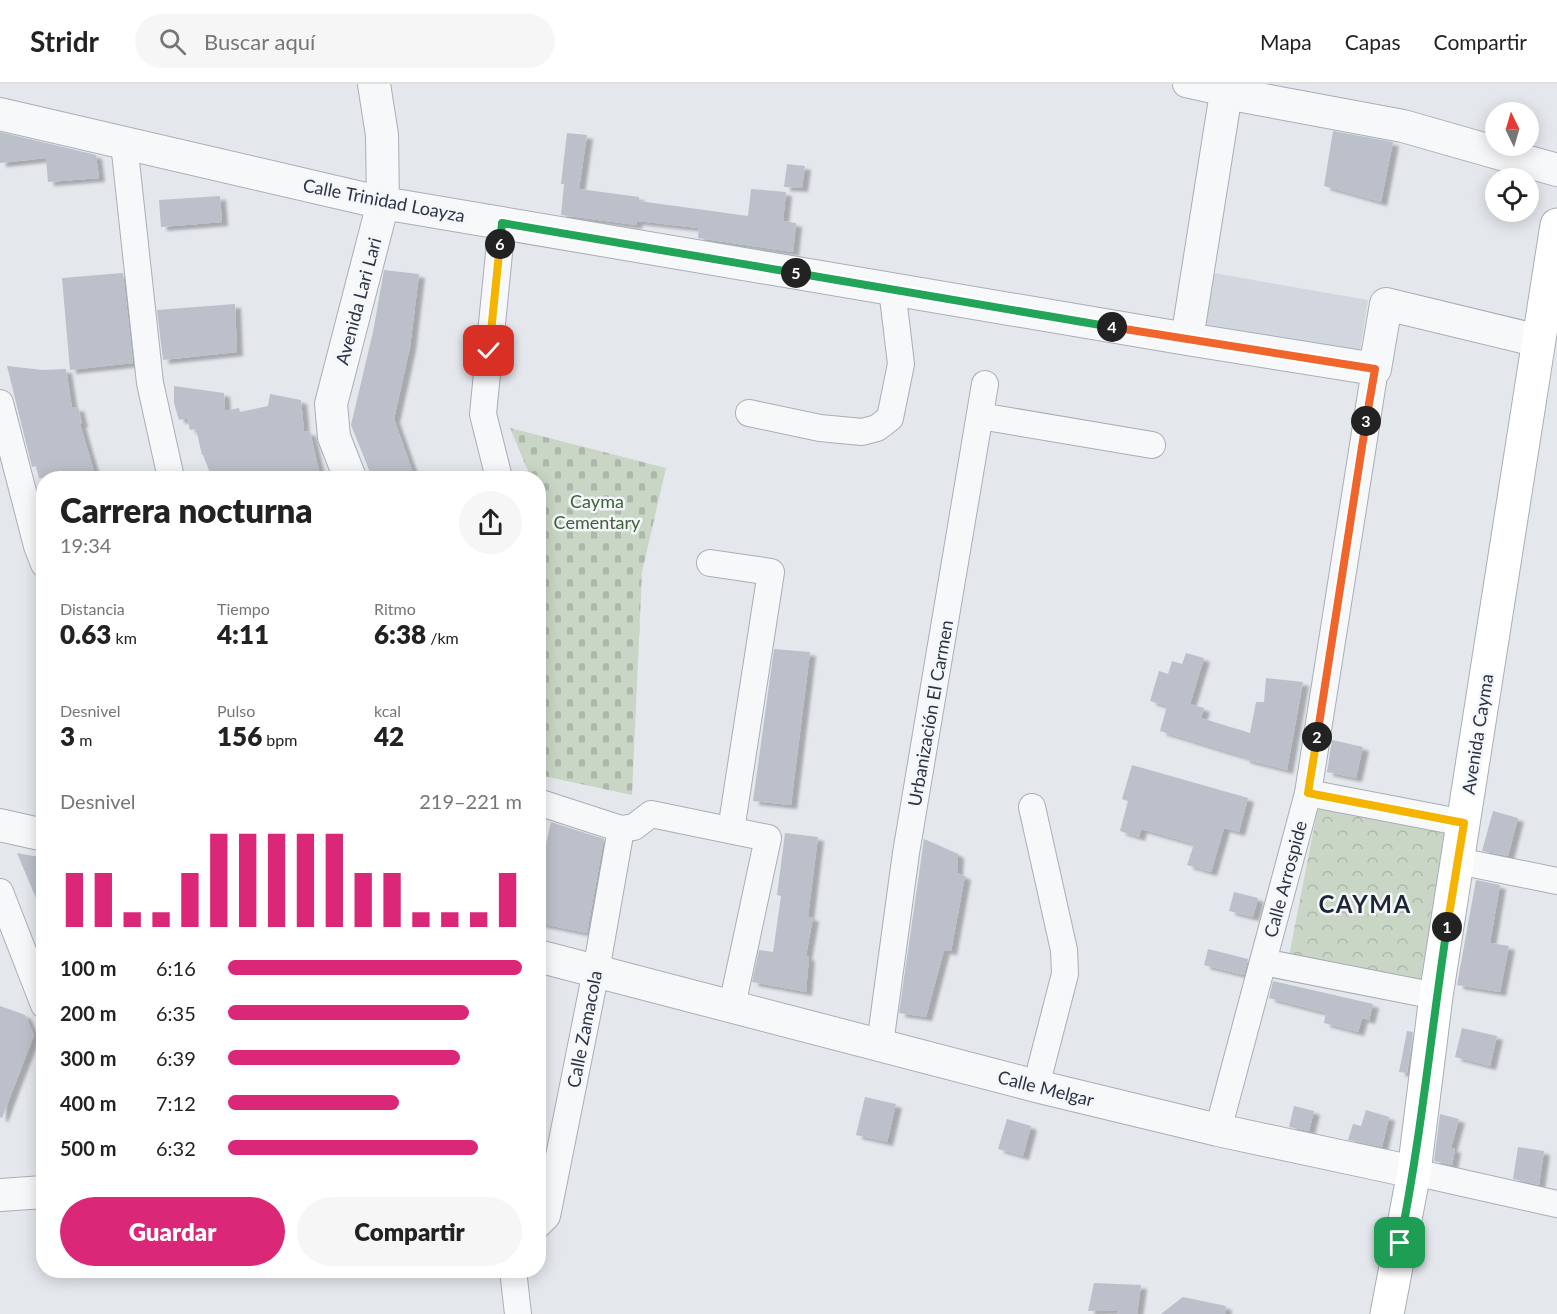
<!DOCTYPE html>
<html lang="es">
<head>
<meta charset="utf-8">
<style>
  :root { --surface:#fff; --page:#f6f6f6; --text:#222; --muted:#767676; --line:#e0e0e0; --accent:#db2777 }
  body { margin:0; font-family:Lato,sans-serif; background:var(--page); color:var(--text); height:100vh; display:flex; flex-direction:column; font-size:22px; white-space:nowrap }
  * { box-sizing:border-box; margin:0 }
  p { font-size:20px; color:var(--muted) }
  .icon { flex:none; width:33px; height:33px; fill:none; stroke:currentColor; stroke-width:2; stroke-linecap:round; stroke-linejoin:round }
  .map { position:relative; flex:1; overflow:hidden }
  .side { position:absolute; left:36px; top:387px; width:510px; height:807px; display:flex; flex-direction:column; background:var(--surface); border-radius:24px; box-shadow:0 3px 15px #0003 }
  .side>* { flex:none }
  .needle { width:39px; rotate:355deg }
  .tools { position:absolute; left:1485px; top:18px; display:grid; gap:12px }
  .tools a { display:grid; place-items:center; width:54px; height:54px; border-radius:50%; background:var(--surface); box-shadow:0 3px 15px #0003; font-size:30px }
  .pin { position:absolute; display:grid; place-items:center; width:51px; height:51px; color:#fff; margin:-26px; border-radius:12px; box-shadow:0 3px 9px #0006 }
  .km { position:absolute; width:30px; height:30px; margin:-15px; border-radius:50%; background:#222; color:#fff; font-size:16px; line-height:30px; text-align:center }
  .round { display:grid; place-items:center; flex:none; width:63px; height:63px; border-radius:32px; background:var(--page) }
  .headline { display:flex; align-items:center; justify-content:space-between; height:102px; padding:0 24px }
  h1 { font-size:33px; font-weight:800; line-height:45px }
  .stats { display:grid; grid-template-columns:repeat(3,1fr); gap:9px; height:102px; padding:6px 24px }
  .stats div { display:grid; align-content:center }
  .stats b { font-size:26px; font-weight:800 }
  .stats small { font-size:16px; font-weight:400 }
  .stats p { font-size:16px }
  .chart { height:168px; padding:12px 24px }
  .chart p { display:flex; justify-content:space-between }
  .chart svg { width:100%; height:108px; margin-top:6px; stroke:var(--accent); stroke-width:6 }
  .cta { display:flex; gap:12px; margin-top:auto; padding:12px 24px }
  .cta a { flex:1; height:69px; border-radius:36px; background:var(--accent); color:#fff; font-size:24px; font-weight:800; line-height:69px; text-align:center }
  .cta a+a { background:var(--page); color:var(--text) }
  ul { padding:0 24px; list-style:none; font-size:20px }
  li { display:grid; grid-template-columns:96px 72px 1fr; align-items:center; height:45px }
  li i { height:15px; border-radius:8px; background:var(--accent) }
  header { display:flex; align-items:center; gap:36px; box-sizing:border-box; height:84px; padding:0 30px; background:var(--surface); border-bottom:2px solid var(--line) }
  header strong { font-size:28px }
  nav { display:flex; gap:33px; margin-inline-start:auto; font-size:21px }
  .search { width:420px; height:54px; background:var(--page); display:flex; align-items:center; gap:15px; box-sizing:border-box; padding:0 21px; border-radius:33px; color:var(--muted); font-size:22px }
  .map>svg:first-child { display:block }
  .built { fill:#d2d6de }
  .cemetery { fill:url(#cemetery-stones) }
  .park { fill:url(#park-crowns) }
  .building { fill:#bbc0ca; filter:url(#shadow) }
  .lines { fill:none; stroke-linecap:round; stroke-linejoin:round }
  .minor-casing { stroke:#a9aeb7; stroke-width:28 }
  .tertiary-casing { stroke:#a9aeb7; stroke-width:34 }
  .secondary-casing { stroke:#a9aeb7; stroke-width:35 }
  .minor { stroke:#f7f8fa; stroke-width:26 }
  .tertiary { stroke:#f7f8fa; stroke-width:32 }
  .secondary { stroke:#fff; stroke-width:33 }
  .split-1-casing { stroke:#fff; stroke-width:12 }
  .split-2-casing { stroke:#fff; stroke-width:12 }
  .split-3-casing { stroke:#fff; stroke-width:12 }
  .split-4-casing { stroke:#fff; stroke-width:12 }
  .split-5-casing { stroke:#fff; stroke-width:12 }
  .split-6-casing { stroke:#fff; stroke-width:12 }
  .split-7-casing { stroke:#fff; stroke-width:12 }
  .split-1 { stroke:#22a559; stroke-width:8 }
  .split-2 { stroke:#f5b400; stroke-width:8 }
  .split-3 { stroke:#f0652b; stroke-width:8 }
  .split-4 { stroke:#f0652b; stroke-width:8 }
  .split-5 { stroke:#22a559; stroke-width:8 }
  .split-6 { stroke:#22a559; stroke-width:8 }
  .split-7 { stroke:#f5b400; stroke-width:8 }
  .labels { text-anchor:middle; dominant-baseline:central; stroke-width:5; stroke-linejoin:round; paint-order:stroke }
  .street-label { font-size:18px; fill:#2b3445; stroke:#f4f6f9 }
  .park-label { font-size:18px; fill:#3f6138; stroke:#f4f6f9 }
  .district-label { font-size:24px; font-weight:bold; letter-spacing:1.5px; fill:#1d2536; stroke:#f4f6f9 }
</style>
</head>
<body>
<header>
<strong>Stridr</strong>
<div class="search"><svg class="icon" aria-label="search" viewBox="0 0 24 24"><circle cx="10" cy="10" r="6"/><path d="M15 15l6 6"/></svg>Buscar aquí</div>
<nav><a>Mapa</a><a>Capas</a><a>Compartir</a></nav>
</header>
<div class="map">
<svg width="1557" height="1230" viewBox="0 0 1557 1230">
  <defs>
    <pattern id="cemetery-stones" width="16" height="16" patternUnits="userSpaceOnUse" patternTransform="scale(1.5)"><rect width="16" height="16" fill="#c9d6c5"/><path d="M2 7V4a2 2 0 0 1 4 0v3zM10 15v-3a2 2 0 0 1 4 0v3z" fill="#adb8ab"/></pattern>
    <pattern id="park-crowns" width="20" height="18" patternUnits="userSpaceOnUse" patternTransform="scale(1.5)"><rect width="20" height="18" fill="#c9d6c5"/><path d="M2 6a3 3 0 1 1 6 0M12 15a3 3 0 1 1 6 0" fill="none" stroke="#adb8ab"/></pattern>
    <filter id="shadow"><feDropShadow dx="6" dy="4" stdDeviation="1.5" flood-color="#0004"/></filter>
  </defs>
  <rect width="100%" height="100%" fill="#e4e7ec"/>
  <path class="built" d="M 1213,189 L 1368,216 L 1359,273 L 1202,247 Z"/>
  <path class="cemetery" d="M 510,344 L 666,384 L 642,488 L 632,711 L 539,691 L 538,394 L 531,394 Z"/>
  <path class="park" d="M 1318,723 L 1453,749 L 1424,898 L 1289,872 Z"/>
  <path class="building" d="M 1333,47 L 1393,58 L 1381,118 L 1324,102 Z
    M 0,48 L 96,71 L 99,94 L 48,98 L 46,74 L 0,79 Z
    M 567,49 L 587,51 L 579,105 L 639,113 L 639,117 L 748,132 L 751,105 L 786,108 L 783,137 L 796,139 L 793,168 L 698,154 L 699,144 L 637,137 L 636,141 L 561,131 L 564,100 L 561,100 Z
    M 787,80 L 805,82 L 802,104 L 784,103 Z
    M 220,112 L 222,138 L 161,143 L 159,116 Z
    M 384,186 L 419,190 L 410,263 L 394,335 L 415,394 L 377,394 L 375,389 L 371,391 L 351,341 L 373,248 Z
    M 123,189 L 133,279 L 70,286 L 62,194 Z
    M 235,220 L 237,268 L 163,276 L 157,226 Z
    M 7,282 L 43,286 L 66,285 L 72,324 L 78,323 L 82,339 L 80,340 L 96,394 L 39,394 L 36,382 L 32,383 Z
    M 174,302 L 224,309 L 225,327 L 239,324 L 240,328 L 268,322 L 270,310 L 301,316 L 304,347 L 310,348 L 320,391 L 315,392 L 315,394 L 212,394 L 203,371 L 202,371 L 196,345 L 190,346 L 187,334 L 179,336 L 174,319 Z
    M 774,565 L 810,568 L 791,721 L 753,717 Z
    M 1186,569 L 1204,574 L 1190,620 L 1204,624 L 1201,634 L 1250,649 L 1256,618 L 1264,618 L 1266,594 L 1303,598 L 1287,686 L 1244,675 L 1245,673 L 1160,647 L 1167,622 L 1150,617 L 1159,587 L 1168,590 L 1172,577 L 1182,580 Z
    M 1332,656 L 1363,663 L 1356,694 L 1327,688 Z
    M 1132,681 L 1248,714 L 1239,748 L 1224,744 L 1211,788 L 1187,781 L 1194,760 L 1141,745 L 1139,753 L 1120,747 L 1128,717 L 1122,715 Z
    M 1493,727 L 1518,734 L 1508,772 L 1482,767 Z
    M 551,738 L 604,755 L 587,849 L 538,839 L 538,795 Z
    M 785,749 L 818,753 L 808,833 L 813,833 L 806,872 L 809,873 L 806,908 L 752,898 L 759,866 L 773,868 L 781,812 L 777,811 Z
    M 924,755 L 958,770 L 957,789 L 965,792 L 951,867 L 944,866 L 926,933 L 899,929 Z
    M 17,769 L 44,774 L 44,831 L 43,831 Z
    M 1476,796 L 1500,801 L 1490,859 L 1509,862 L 1500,908 L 1457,901 Z
    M 1234,808 L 1258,814 L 1253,833 L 1229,827 Z
    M 1208,865 L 1248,875 L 1244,891 L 1204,881 Z
    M 1273,897 L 1373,920 L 1369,936 L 1362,934 L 1358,948 L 1324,939 L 1326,929 L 1269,914 Z
    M 0,922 L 25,931 L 34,951 L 2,1034 L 0,1033 Z
    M 1462,944 L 1497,952 L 1490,982 L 1455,973 Z
    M 1407,947 L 1413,948 L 1407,989 L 1399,988 Z
    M 865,1013 L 896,1020 L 887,1058 L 856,1051 Z
    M 1294,1022 L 1314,1027 L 1309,1047 L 1289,1043 Z
    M 1366,1026 L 1389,1033 L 1382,1063 L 1348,1056 L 1353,1040 L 1361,1042 Z
    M 1440,1030 L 1459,1035 L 1451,1064 L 1455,1065 L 1452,1081 L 1434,1077 Z
    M 1007,1035 L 1031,1042 L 1023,1072 L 998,1065 Z
    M 1518,1063 L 1544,1067 L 1539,1101 L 1513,1095 Z
    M 1094,1199 L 1141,1201 L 1137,1230 L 1117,1230 L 1118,1226 L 1088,1227 Z
    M 1183,1213 L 1226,1222 L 1225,1230 L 1161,1230 Z"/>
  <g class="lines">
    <g class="minor-casing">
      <path id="minor" d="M 1186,0 L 1226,9 L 1227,0
        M 124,59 L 150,299 L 171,394
        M 0,319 L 37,462 L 44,480
        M 749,329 L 820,344 L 862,348 L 877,344 L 890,334 L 901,280 L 892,205
        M 980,332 L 1152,361
        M 499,394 L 483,330 L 502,139
        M 710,479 L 771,488 L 731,746
        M 1308,709 L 1464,739
        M 538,718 L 621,745 L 634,743 L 651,730 L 768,754 L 732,922
        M 1032,723 L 1064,866 L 1065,890 L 1036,1002
        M 1458,777 L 1557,797
        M 0,808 L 44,921
        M 1263,878 L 1436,912
        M 880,960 L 906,769 L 985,300
        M 1218,1046 L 1308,709 L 1375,285
        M 1414,1088 L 1557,1120
        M 538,1141 L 547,1132 L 596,887 L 621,745
        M 513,1186 L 518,1230"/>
    </g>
    <g class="tertiary-casing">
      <path id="tertiary" d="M 0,30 L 383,119 L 1187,255 L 1375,285 L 1386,220 L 1539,257
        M 1187,255 L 1226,9 L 1403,42 L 1557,86
        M 350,394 L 334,353 L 331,320 L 383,119 L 382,51 L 374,0
        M 0,741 L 44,751
        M 538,872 L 1036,1002 L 1218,1046 L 1414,1088
        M 0,1111 L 44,1108"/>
    </g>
    <g class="secondary-casing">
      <path id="secondary" d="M 1387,1230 L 1414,1088 L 1436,912 L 1557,141"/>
    </g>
    <use href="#minor" class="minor"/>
    <use href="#tertiary" class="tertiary"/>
    <use href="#secondary" class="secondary"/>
  </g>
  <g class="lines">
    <g class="split-1-casing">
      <path id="split-1" d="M 1400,1159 C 1421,1054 1431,948 1447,843"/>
    </g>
    <g class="split-2-casing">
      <path id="split-2" d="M 1317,653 L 1308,709 L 1464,739 L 1447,843"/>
    </g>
    <g class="split-3-casing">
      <path id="split-3" d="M 1317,653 L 1366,337"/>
    </g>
    <g class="split-4-casing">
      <path id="split-4" d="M 1112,243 L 1375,285 L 1366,337"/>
    </g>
    <g class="split-5-casing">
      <path id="split-5" d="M 796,189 L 1112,243"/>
    </g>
    <g class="split-6-casing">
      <path id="split-6" d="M 500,160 L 502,139 L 796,189"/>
    </g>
    <g class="split-7-casing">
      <path id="split-7" d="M 489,267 L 500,160"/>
    </g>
    <use href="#split-1" class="split-1"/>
    <use href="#split-2" class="split-2"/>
    <use href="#split-3" class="split-3"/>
    <use href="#split-4" class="split-4"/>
    <use href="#split-5" class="split-5"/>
    <use href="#split-6" class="split-6"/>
    <use href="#split-7" class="split-7"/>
  </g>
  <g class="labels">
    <g class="street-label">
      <text transform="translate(384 116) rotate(11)">Calle Trinidad Loayza</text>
      <text transform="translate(358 217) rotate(-75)">Avenida Lari Lari</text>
      <text transform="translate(930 629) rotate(-80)">Urbanización El Carmen</text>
      <text transform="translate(1477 650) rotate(-81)">Avenida Cayma</text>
      <text transform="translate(1285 795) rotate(-75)">Calle Arrospide</text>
      <text transform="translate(584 945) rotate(-79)">Calle Zamacola</text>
      <text transform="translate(1046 1004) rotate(14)">Calle Melgar</text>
    </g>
    <g class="park-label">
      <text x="597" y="417">Cayma<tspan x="597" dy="21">Cementary</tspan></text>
    </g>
    <g class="district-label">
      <text x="1365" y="819">CAYMA</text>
    </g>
  </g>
</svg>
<div class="tools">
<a><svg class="needle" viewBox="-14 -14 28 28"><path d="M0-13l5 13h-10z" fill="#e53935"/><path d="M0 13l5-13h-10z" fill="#767676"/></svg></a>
<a><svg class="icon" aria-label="locate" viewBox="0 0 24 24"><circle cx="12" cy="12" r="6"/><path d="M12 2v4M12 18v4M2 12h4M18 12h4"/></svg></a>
</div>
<div class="pin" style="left:1400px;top:1159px;background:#1e9e55"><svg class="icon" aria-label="arrive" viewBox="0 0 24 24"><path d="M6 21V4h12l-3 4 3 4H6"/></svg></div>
<div class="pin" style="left:489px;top:267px;background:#d93025"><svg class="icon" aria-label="check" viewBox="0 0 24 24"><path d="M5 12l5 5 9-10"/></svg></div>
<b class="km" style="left:1447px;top:843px">1</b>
<b class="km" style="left:1317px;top:653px">2</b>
<b class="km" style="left:1366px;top:337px">3</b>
<b class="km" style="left:1112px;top:243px">4</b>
<b class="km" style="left:796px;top:189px">5</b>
<b class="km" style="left:500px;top:160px">6</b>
<section class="side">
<div class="headline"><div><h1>Carrera nocturna</h1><p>19:34</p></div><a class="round"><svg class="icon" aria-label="share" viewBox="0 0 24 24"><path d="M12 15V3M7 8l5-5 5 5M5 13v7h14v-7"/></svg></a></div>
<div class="stats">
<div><p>Distancia</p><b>0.63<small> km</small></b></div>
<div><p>Tiempo</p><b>4:11</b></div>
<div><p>Ritmo</p><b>6:38<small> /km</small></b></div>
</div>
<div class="stats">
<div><p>Desnivel</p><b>3<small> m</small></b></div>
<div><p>Pulso</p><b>156<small> bpm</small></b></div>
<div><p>kcal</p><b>42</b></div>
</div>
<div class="chart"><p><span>Desnivel</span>219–221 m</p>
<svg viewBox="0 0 160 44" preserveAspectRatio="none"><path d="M5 44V22M15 44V22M25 44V38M35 44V38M45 44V22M55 44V6M65 44V6M75 44V6M85 44V6M95 44V6M105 44V22M115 44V22M125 44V38M135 44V38M145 44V38M155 44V22"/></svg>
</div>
<ul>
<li><b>100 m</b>6:16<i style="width:100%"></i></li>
<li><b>200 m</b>6:35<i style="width:82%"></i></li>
<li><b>300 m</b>6:39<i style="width:79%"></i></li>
<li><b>400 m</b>7:12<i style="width:58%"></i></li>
<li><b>500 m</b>6:32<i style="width:85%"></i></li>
</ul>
<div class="cta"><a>Guardar</a><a>Compartir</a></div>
</section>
</div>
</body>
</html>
